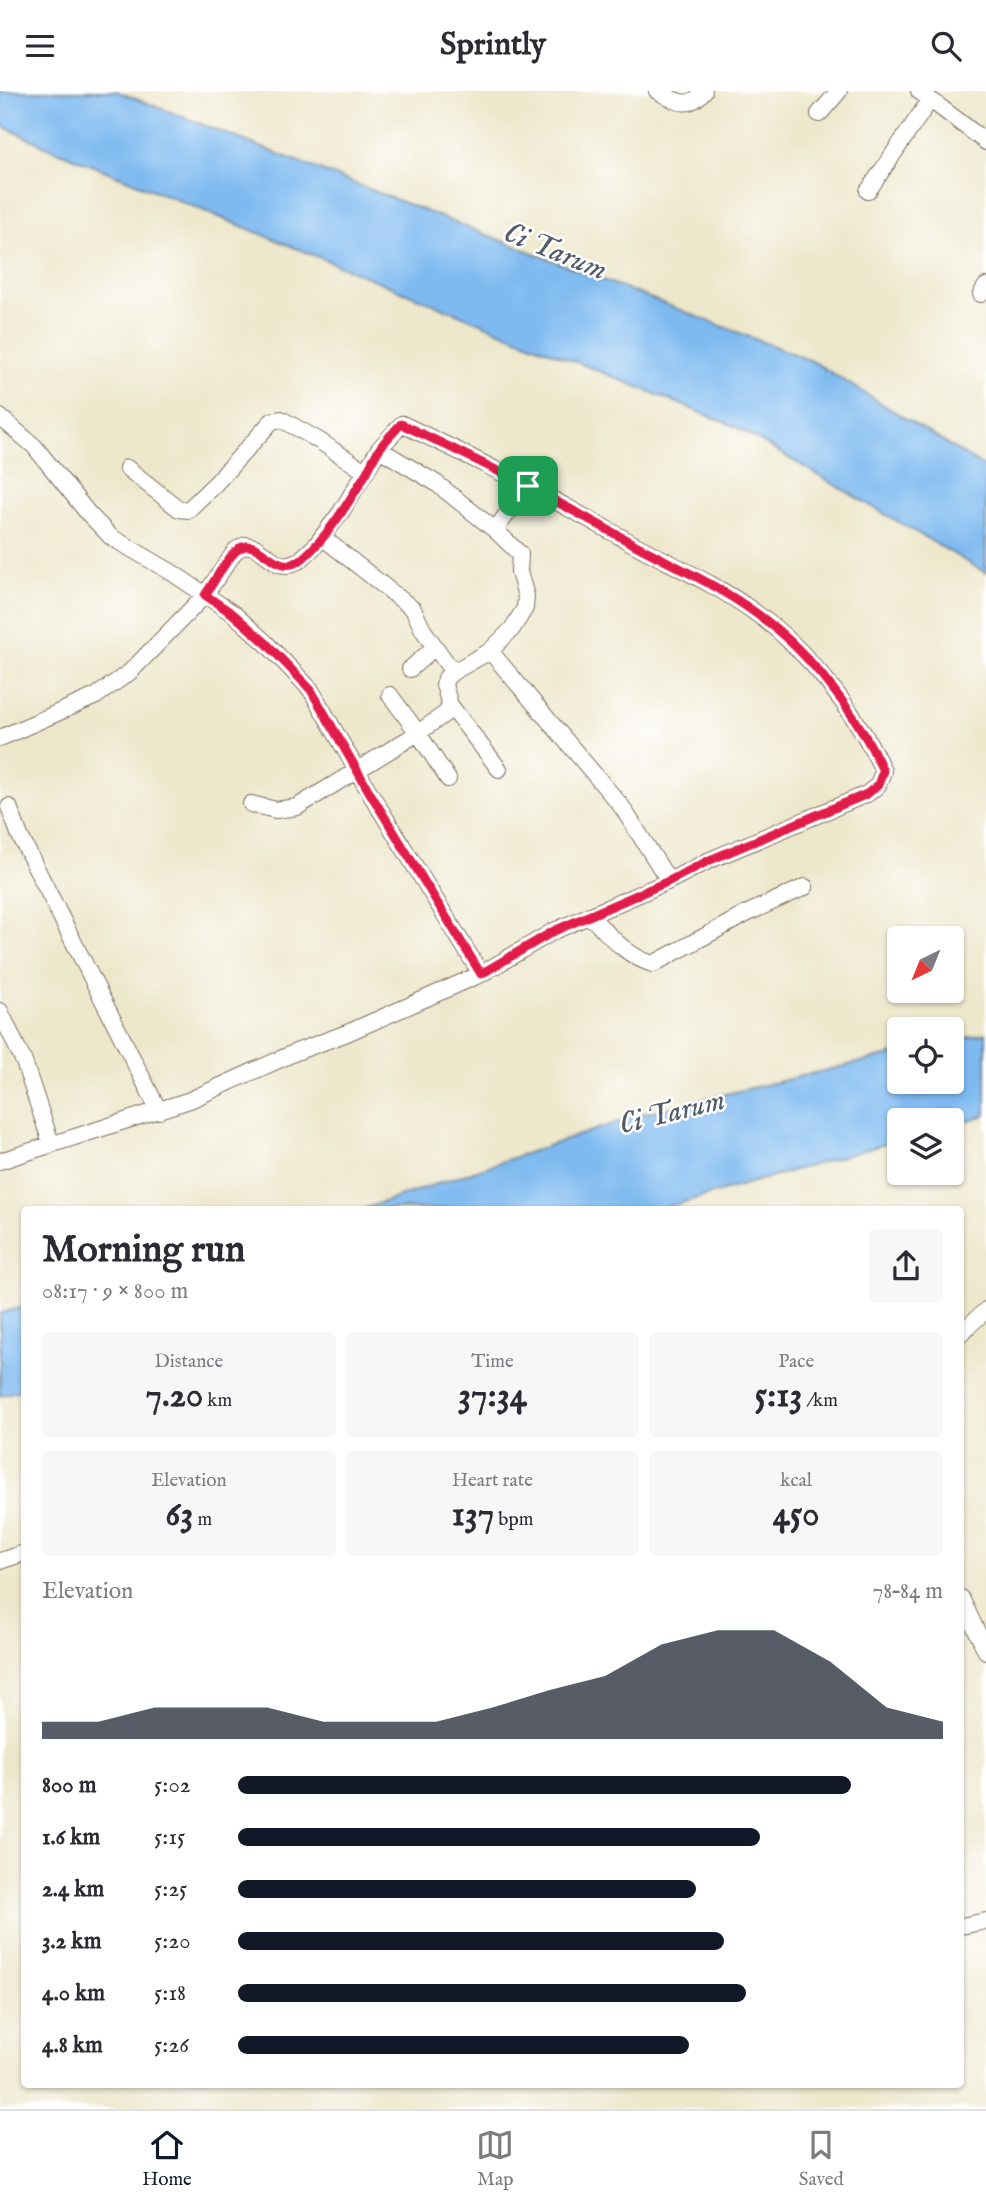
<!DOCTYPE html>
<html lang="en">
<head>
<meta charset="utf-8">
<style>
  :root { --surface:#fff; --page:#f7f7f7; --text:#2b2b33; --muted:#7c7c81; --line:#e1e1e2; --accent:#111827 }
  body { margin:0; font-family:"IM FELL English",serif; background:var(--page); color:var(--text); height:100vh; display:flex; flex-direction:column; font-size:26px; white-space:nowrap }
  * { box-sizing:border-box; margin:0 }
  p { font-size:23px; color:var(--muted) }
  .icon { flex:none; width:38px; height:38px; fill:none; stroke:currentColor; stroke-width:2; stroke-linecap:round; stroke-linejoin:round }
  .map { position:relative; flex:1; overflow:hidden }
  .drawer { position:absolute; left:21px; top:1115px; width:943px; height:882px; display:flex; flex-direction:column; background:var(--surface); border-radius:7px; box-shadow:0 2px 5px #0004 }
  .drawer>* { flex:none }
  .needle { width:46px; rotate:223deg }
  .controls { position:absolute; left:887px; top:835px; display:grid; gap:14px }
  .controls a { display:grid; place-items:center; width:77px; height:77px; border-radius:7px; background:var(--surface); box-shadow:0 2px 5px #0004; font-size:35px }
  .pin { position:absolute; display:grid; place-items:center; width:60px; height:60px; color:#fff; margin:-30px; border-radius:14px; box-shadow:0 4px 10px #0006 }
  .round { display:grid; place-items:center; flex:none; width:74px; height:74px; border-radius:7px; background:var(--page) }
  .overview { display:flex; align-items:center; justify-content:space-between; height:119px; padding:0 21px }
  h1 { font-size:38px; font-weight:800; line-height:52px }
  .stats { display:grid; grid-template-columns:repeat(3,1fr); gap:10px; height:119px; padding:7px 21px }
  .stats div { display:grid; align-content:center; border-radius:7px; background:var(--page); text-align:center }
  .stats b { font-size:35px; font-weight:800 }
  .stats small { font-size:19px; font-weight:400 }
  .stats p { font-size:19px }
  .chart { height:196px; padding:14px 21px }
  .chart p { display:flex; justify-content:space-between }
  .chart svg { width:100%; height:126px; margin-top:7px; fill:var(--accent); opacity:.7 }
  ul { padding:0 21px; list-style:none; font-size:23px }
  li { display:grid; grid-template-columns:112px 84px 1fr; align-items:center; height:52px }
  li i { height:18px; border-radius:9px; background:var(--accent) }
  header { display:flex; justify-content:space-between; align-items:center; height:91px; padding:0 21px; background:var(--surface); font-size:32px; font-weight:800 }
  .tabs { display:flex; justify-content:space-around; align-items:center; height:98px; border-top:2px solid var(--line); background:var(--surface); font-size:19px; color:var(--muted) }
  .tabs a { display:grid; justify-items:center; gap:4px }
  .tabs .selected { color:var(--accent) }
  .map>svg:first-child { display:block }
  .water { fill:#7ebaf0; stroke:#5c7287; stroke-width:2 }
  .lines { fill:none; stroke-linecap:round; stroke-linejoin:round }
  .minor-casing { stroke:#796c5b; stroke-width:18 }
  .minor { stroke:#fff; stroke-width:16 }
  .route-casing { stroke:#fff; stroke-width:14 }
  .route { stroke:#e11d48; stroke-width:9 }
  .labels { text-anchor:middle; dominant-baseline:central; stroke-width:5; stroke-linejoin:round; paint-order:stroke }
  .water-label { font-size:30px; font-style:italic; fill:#525c68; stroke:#fff }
</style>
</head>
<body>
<header><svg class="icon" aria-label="menu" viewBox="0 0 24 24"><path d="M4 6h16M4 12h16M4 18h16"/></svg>Sprintly<svg class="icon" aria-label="search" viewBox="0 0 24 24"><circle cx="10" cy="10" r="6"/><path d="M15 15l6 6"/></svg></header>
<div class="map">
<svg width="986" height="2018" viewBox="0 0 986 2018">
  <rect width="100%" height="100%" fill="#fff"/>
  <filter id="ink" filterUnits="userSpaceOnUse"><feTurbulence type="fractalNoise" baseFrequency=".0143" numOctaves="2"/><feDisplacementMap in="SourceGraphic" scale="14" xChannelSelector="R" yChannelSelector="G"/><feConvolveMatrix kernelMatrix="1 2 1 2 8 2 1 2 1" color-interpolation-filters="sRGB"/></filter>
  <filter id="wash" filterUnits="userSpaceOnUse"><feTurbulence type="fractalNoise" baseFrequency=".00686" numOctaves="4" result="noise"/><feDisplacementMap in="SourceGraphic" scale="28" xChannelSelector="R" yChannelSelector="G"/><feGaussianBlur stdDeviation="1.57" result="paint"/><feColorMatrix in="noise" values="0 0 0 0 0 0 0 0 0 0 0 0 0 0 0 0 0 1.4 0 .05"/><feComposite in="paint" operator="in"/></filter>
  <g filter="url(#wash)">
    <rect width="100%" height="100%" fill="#ede7cb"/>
    <path class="water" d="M 0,0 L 116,0 L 812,270 L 986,377 L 986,482 L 734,335 L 52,58 L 0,34 Z
      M 986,942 L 986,1024 L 952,1034 L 952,1029 L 900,1029 L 899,1049 L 660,1118 L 363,1118 L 641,1023 L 899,962 L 900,990 L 952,990 L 952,950 Z
      M 24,1216 L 24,1298 L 0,1305 L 0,1222 Z"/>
  </g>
  <g filter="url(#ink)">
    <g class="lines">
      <g class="minor-casing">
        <path id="minor" d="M 657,0 C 676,10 688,20 704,0
          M 919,0 L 986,51
          M 819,23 L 839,0
          M 868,100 L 930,9
          M 981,203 L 986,195
          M 0,326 L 34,355 L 87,421 L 111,446 L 171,481 L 234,523 L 266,552 L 311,599 L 370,702 L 481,883
          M 379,358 L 436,392 L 495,439 L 520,463 L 519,481 L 526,505 L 525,517 L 512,538 L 490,560 L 453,581 L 446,587 L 444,594 L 450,614 L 499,678
          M 127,377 L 179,418 L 188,419 L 216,392 L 272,330 L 281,328 L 318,349 L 366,381
          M 495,439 L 528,395
          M 322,446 L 413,518 L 423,539 L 453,581
          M 490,560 L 622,716 L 669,790
          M 410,578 L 435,556
          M 390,604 L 418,642 L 448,688
          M 0,647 L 96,605 L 130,581 L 205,504 L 236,459 L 246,454 L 255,456 L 279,473 L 287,474 L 300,469 L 316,454 L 341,421 L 379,358 L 402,333 C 479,369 554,408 628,450 C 670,473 714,492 753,520 C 806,557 857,621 883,680 L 878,694 L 867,703 L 710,769 L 669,790 L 554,840 L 481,883 L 347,942 L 296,961 L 190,1009 L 0,1070
          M 251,713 L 276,719 L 297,716 L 418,642 L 446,622 L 450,614
          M 9,716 L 20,745 L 159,1020
          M 589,824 C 608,843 627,866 653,873 L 750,821 L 805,796
          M 0,920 L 24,971 L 51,1052
          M 961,1242 L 986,1219
          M 0,1470 L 24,1462
          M 961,1507 L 986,1560
          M 961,1835 L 986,1830"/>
      </g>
      <use href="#minor" class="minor"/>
    </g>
  </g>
  <g class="lines" filter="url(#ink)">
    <g class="route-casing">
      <path id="route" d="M 401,333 C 479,369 554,408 628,450 C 670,473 714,492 753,520 C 806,557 857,621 883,680 L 878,694 L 867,703 L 710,769 L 669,790 L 554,840 L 481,883 L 370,702 L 311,599 L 266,552 L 233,523 L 205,504 C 215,490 224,471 236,460 C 258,439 275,491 303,467 C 329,445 349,410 367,381 C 371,373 375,364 380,357 C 386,348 394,341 401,333 Z"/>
    </g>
    <use href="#route" class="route"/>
  </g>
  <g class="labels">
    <g class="water-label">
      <text transform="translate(555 161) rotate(22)">Ci Tarum</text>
      <text transform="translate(672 1022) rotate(-14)">Ci Tarum</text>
    </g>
  </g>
</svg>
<div class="controls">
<a><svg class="needle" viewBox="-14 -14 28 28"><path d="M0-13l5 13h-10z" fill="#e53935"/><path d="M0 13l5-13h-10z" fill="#7c7c81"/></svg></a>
<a><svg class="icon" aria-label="locate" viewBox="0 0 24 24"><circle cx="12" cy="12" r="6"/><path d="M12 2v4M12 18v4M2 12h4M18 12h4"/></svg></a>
<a><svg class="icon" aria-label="layers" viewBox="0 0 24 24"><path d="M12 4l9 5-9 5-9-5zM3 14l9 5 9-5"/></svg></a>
</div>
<div class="pin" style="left:528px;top:395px;background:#1e9e55"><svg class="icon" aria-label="arrive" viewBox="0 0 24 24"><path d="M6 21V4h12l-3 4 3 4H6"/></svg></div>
<section class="drawer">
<div class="overview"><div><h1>Morning run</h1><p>08:17 · 9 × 800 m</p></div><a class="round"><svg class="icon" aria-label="share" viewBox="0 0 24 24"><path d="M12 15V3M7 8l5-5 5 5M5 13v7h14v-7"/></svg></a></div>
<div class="stats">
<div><p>Distance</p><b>7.20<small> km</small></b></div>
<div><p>Time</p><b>37:34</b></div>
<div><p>Pace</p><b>5:13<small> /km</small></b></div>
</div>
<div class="stats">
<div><p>Elevation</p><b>63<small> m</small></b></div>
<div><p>Heart rate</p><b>137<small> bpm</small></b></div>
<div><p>kcal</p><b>450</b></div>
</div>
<div class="chart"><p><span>Elevation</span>78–84 m</p>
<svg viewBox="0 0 160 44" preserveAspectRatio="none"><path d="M0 44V38L10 38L20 33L30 33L40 33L50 38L60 38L70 38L80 33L90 27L100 22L110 11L120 6L130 6L140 17L150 33L160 38V44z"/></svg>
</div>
<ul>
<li><b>800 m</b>5:02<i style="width:87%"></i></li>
<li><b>1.6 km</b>5:15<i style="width:74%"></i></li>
<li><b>2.4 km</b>5:25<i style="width:65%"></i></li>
<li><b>3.2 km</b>5:20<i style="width:69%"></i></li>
<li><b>4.0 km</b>5:18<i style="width:72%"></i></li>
<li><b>4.8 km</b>5:26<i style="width:64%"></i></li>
</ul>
</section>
</div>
<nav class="tabs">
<a class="selected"><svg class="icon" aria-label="home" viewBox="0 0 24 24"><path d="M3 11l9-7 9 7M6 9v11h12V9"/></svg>Home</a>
<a><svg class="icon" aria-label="map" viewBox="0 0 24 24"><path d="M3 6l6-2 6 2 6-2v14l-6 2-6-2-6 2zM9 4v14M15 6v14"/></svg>Map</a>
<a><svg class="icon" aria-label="saved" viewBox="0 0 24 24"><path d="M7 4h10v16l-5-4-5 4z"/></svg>Saved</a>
</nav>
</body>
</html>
